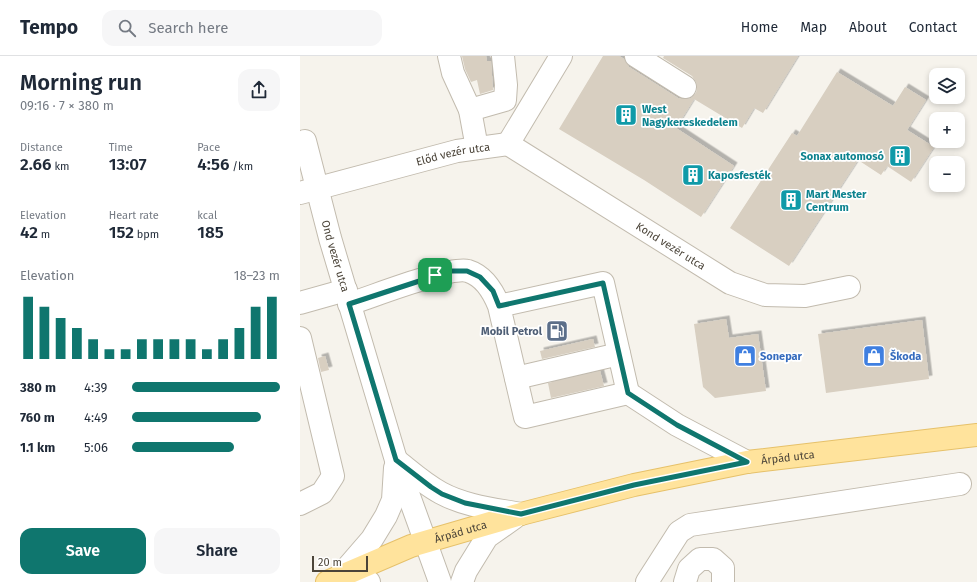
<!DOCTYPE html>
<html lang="en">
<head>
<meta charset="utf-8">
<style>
  :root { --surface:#fff; --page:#f6f6f7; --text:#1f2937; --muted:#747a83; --line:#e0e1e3; --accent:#0f766e }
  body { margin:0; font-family:"Fira Sans",sans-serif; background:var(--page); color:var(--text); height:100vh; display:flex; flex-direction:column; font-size:15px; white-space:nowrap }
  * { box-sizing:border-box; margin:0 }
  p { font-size:13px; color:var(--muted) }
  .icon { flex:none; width:22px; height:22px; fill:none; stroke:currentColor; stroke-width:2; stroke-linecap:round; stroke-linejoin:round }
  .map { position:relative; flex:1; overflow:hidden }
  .side { display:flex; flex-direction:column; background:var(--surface); width:300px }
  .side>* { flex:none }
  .tools { position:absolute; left:629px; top:12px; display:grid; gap:8px }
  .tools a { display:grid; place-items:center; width:36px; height:36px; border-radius:8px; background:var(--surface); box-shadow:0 2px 6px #0003; font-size:20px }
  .scale { position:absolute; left:12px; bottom:10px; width:56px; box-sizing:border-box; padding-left:4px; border:2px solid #4b4439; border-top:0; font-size:11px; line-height:14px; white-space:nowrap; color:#4b4439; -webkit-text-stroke:3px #fff; paint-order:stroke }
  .pin { position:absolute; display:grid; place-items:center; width:34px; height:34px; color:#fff; margin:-17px; border-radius:8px; box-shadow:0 2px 6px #0006 }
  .round { display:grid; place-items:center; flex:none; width:42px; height:42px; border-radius:12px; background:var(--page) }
  .headline { display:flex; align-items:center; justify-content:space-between; height:68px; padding:0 20px }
  h1 { font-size:22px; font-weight:600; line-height:30px }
  .stats { display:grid; grid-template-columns:repeat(3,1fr); gap:6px; height:68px; padding:4px 20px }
  .stats div { display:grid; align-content:center }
  .stats b { font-size:17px; font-weight:600 }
  .stats small { font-size:11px; font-weight:400 }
  .stats p { font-size:11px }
  .chart { height:112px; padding:8px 20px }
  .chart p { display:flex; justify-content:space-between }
  .chart svg { width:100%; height:72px; margin-top:4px; stroke:var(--accent); stroke-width:6 }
  .cta { display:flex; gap:8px; margin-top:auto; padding:8px 20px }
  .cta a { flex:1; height:46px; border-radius:12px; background:var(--accent); color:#fff; font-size:16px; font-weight:600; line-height:46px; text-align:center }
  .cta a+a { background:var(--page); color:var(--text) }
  ul { padding:0 20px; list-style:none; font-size:13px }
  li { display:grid; grid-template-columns:64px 48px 1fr; align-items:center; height:30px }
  li i { height:10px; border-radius:5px; background:var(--accent) }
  header { display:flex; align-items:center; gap:24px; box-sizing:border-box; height:56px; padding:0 20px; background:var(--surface); border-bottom:1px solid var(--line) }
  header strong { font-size:19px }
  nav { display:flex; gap:22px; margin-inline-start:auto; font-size:14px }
  .search { width:280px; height:36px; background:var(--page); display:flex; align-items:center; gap:10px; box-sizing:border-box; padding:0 14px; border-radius:12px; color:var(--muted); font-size:15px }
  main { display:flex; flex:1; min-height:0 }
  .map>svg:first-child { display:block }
  .building { fill:#d8cfc1; filter:url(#shadow) }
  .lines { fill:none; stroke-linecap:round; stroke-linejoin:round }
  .minor-casing { stroke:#c2bbae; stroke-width:24 }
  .major-casing { stroke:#e6c16a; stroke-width:24 }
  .minor { stroke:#fff; stroke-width:22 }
  .major { stroke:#ffe39c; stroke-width:22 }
  .route-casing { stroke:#fff; stroke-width:8 }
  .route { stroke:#0f766e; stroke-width:5 }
  .labels { text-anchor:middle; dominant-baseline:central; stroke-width:3.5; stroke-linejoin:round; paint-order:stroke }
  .culture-label { font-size:11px; font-weight:bold; fill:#0d838f; stroke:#fff; text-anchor:start }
  .street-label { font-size:11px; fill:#4b4439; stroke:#fff }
  .service-label { font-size:11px; font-weight:bold; fill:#4e5e75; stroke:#fff; text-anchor:end }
  .shop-label { font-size:11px; font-weight:bold; fill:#366cbe; stroke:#fff; text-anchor:start }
</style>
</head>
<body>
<header>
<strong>Tempo</strong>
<div class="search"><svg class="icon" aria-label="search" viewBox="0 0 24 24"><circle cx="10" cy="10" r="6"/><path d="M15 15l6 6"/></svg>Search here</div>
<nav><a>Home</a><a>Map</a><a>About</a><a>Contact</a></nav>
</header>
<main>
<section class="side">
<div class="headline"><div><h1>Morning run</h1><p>09:16 · 7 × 380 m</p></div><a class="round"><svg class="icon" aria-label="share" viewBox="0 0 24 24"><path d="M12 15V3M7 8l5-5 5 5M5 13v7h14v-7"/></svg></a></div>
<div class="stats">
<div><p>Distance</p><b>2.66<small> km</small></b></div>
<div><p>Time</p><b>13:07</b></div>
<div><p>Pace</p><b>4:56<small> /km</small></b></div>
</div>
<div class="stats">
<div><p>Elevation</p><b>42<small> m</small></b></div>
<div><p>Heart rate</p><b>152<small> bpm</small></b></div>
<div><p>kcal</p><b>185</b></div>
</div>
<div class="chart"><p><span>Elevation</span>18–23 m</p>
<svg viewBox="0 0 160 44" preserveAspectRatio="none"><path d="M5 44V6M15 44V12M25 44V19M35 44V25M45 44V32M55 44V38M65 44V38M75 44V32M85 44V32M95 44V32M105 44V32M115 44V38M125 44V32M135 44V25M145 44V12M155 44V6"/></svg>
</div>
<ul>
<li><b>380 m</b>4:39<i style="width:100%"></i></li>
<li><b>760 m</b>4:49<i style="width:87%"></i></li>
<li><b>1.1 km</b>5:06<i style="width:69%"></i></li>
</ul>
<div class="cta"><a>Save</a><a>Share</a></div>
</section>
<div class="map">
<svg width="677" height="526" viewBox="0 0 677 526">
  <defs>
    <filter id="shadow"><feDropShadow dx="3.5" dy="-3.5" stdDeviation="0" flood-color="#0004"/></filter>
  </defs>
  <rect width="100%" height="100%" fill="#f6f3ec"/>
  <path class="building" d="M 162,0 L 186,0 L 187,5 L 191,5 L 193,34 L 180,38 L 177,24 L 171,26 L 165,13 Z
    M 303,0 L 319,0 L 324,3 L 329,11 L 378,42 L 385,43 L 391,42 L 396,37 L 397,32 L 396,26 L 392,20 L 363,2 L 364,0 L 498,0 L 463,57 L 454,52 L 442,72 L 394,43 L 376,72 L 434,110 L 401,161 L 344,124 L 259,73 Z
    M 537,16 L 593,50 L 605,31 L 626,44 L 607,74 L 634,91 L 611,126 L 587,110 L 581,119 L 558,104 L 489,210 L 430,172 L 492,77 L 497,80 Z
    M 426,263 L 429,282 L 458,278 L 466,335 L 415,342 L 403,331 L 394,268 Z
    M 622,264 L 629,323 L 526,337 L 518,278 Z
    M 293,283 L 295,291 L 242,303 L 240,295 Z
    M 25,300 L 29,314 L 21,316 L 18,302 Z
    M 300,315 L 304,330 L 251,342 L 248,327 Z"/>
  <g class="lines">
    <g class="minor-casing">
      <g id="minor">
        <path d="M 149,0 L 153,17 L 170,54 L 177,92"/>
        <path d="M 336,0 L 385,31"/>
        <path d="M 170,54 L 205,44 L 206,29 L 203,0"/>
        <path id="s1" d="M 5,85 L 30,182 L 96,404 L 140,526"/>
        <path id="s2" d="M 208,88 L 430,227 L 465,239 L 505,240 L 549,231"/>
        <path d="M 208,88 L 261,0"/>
        <path id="s3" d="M 0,137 L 157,95 L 208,88"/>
        <path d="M 0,247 L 46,234"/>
        <path d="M 49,248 C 72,241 149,210 168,215 C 184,220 193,235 199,250 L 225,361 L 328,337 L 303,227 L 199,250"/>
        <path d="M 0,282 L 33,420 L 22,437 L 0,448"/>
        <path d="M 216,322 L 319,298"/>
        <path d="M 328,337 L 377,369 L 447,406"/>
        <path d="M 96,404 C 110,415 124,428 141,437 C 165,450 194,453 221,458"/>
        <path d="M 69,526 L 40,520 L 72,483 L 86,460 L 93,444 L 95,412"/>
        <path d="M 162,526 L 166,515 L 187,481 L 214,462"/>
        <path d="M 347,526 L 379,476 L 390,469 L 660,428"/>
        <path d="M 385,526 L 389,513 L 400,503 L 413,503 L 423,512 L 423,526"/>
      </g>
    </g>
    <g class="major-casing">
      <g id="major">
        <path id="s4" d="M 27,526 L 111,490 L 221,458 L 334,429 L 447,406 L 677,379"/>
      </g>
    </g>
    <use href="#minor" class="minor"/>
    <use href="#major" class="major"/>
  </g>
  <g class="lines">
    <g class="route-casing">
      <path id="route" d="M 150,215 L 167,215 L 180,221 L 193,235 L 199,250 L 303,227 L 328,337 L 377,369 L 447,406 L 334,429 L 221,458 L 165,447 L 142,438 L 131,431 L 96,404 L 49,248 Z"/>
    </g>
    <use href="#route" class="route"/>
  </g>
  <defs>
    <g id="building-square" transform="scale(1.15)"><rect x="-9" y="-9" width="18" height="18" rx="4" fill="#0f9aa8" stroke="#fff"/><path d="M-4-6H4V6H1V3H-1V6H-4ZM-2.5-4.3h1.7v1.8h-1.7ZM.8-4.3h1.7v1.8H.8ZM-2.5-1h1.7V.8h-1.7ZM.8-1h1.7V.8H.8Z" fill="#fff"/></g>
    <g id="fuel-square" transform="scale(1.15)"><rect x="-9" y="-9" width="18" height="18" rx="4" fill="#5c6f8a" stroke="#fff"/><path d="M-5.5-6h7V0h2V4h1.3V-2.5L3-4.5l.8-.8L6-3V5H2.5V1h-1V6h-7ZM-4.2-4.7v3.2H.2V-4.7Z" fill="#fff"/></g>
    <g id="shop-square" transform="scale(1.15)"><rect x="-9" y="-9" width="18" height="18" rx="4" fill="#3f7fe0" stroke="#fff"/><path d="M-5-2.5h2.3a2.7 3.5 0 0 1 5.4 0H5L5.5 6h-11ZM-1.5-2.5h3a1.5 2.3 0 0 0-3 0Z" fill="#fff"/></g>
  </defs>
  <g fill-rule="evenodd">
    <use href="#building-square" x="326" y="59"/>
    <use href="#building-square" x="600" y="100"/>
    <use href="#building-square" x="393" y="119"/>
    <use href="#building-square" x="491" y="144"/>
    <use href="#fuel-square" x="257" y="275"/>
    <use href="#shop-square" x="445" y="300"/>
    <use href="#shop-square" x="574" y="300"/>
  </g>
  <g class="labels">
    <g class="culture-label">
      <text x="342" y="53">West<tspan x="342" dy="13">Nagykereskedelem</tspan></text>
      <text x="584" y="100" text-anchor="end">Sonax automosó</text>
      <text x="408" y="119">Kaposfesték</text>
      <text x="506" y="138">Mart Mester<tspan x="506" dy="13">Centrum</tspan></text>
    </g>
    <g class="street-label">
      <text stroke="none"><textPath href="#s3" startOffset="158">Előd vezér utca</textPath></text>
      <text stroke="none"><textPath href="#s2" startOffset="192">Kond vezér utca</textPath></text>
      <text stroke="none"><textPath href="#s1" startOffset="119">Ond vezér utca</textPath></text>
      <text stroke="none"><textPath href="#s4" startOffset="479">Árpád utca</textPath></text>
      <text stroke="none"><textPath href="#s4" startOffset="143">Árpád utca</textPath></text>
    </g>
    <g class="service-label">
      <text x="242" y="275">Mobil Petrol</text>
    </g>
    <g class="shop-label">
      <text x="460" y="300">Sonepar</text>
      <text x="590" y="300">Škoda</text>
    </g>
  </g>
</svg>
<div class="tools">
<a><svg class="icon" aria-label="layers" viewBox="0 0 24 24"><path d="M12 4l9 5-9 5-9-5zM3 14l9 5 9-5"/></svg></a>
<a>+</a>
<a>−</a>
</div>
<div class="scale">20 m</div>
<div class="pin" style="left:135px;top:219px;background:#1e9e55"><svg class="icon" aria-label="arrive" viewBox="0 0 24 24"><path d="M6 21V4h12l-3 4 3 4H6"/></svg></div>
</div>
</main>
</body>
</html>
